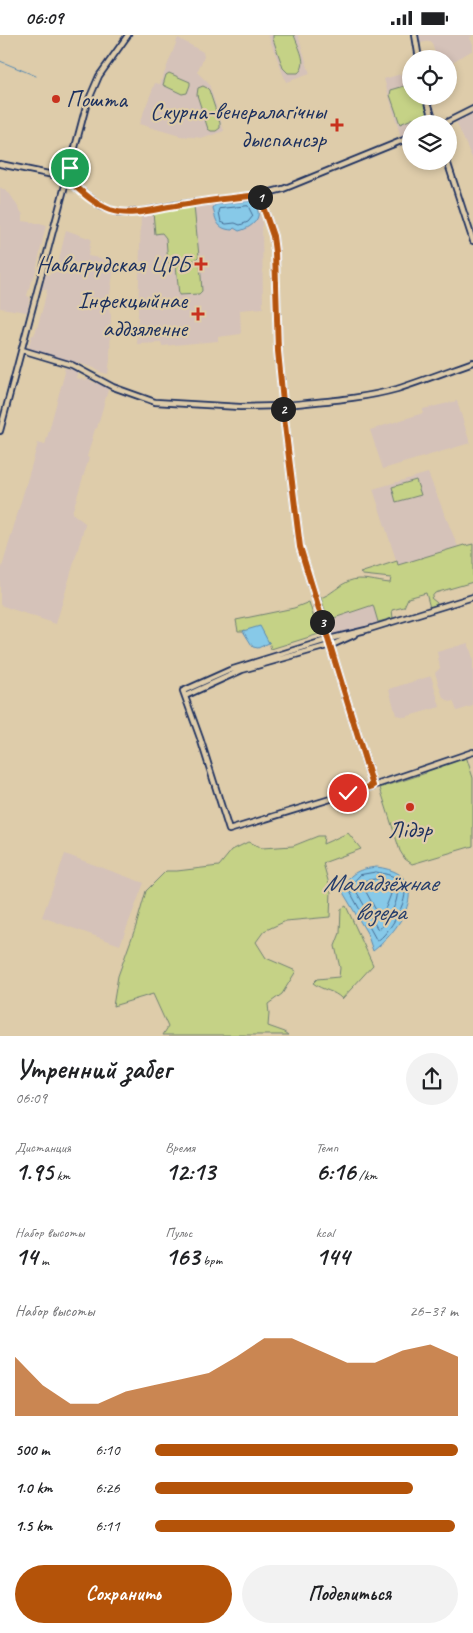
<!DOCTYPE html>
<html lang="ru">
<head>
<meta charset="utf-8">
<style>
  :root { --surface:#fff; --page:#f2f2f2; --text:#202124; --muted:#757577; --accent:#b45309 }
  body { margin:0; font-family:Caveat,sans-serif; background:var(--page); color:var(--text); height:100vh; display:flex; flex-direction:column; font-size:19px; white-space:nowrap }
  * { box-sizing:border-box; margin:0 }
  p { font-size:16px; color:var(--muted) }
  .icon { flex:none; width:28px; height:28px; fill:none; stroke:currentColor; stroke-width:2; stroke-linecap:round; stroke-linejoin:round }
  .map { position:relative; height:1001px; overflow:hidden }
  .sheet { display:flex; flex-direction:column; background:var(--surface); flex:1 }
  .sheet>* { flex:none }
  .controls { position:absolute; left:402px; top:15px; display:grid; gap:10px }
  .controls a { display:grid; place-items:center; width:55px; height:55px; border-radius:50%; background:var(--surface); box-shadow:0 2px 8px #0003; font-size:25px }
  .pin { position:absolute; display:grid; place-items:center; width:42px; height:42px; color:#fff; margin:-21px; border:2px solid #fff; border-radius:50%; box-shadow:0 1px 5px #0007 }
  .km { position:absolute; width:25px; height:25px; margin:-12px; border-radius:50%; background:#222; color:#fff; font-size:14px; line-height:25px; text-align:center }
  .round { display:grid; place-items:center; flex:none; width:52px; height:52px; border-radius:26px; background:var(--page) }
  .summary { display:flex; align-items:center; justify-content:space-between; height:85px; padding:0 15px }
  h1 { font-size:28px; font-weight:600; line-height:38px }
  .metrics { display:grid; grid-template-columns:repeat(3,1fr); gap:8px; height:85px; padding:5px 15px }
  .metrics div { display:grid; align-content:center }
  .metrics b { font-size:25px; font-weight:600 }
  .metrics small { font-size:14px; font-weight:400 }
  .metrics p { font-size:14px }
  .chart { height:140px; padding:10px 15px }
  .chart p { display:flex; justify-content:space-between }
  .chart svg { width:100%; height:90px; margin-top:5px; fill:var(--accent); opacity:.7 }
  .button { display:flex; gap:10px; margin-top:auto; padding:10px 15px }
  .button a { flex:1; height:58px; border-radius:30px; background:var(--accent); color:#fff; font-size:20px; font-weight:600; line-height:58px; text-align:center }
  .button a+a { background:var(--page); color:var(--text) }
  ul { padding:0 15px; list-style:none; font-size:16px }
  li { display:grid; grid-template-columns:80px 60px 1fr; align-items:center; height:38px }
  li i { height:12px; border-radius:6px; background:var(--accent) }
  .status { display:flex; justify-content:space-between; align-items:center; height:35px; padding:0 25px; background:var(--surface); direction:ltr }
  .status svg { height:14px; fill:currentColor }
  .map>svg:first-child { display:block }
  .built { fill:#d5c2b9 }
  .green { fill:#c5d286; stroke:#708072 }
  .water { fill:#87c9e8; stroke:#5c8bb1 }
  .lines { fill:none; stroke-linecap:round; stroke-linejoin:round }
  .shore { stroke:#466d95; stroke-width:1 }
  .stream { stroke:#5c8bb1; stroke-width:1 }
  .minor-casing { stroke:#1b2f5e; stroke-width:8 }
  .minor { stroke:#deccaa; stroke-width:4.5 }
  .route-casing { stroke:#fff; stroke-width:10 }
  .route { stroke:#b45309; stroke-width:6 }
  .poi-dot { fill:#c8321e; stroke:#deccaa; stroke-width:2 }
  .labels { text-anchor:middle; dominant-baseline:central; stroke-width:4.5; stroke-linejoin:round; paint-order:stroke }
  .poi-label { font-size:24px; fill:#1b2f5e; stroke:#deccaa; text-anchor:end }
  .water-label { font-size:25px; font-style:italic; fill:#263e6c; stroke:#deccaa }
</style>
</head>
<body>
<div class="status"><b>06:09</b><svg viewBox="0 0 49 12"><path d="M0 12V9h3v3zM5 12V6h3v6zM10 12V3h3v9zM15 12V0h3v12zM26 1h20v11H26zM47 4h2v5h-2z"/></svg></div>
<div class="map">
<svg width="473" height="1001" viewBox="0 0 473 1001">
  <rect width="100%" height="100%" fill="#deccaa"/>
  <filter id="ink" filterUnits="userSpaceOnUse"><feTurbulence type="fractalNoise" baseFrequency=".02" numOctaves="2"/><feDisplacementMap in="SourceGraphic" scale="10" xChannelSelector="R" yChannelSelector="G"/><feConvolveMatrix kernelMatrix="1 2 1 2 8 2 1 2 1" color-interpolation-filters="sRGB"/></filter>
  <g filter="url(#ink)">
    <path class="built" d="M 268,0 L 298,0 L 310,39 L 286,47 Z
      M 418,0 L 473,0 L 470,3 L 473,9 L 473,15 L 449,29 L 449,24 L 436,21 L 431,6 L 420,8 Z
      M 178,3 L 203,17 L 204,22 L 197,37 L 209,49 L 224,96 L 204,103 L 180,101 L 139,89 L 155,48 L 160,49 Z
      M 411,36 L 411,61 L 423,61 L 430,86 L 429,89 L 411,89 L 411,98 L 401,103 L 384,44 Z
      M 473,79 L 473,125 L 456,87 Z
      M 0,152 L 10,159 L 23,180 L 23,186 L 44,189 L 46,190 L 35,240 L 31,246 L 27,261 L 30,262 L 27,277 L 0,273 Z
      M 251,163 L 255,164 L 262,185 L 263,273 L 240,275 L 241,299 L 218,302 L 218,306 L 162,311 L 161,308 L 137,309 L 141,179 Z
      M 66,195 L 91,204 L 88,221 L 115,226 L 109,266 L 111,267 L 109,276 L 111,280 L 110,325 L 108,339 L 100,337 L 94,333 L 28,313 L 32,300 L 34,300 L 37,293 L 43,272 L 47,255 L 42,254 L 46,239 L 50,240 L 50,232 L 57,233 Z
      M 66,333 L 78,336 L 76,343 L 87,345 L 88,343 L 91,344 L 90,346 L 106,351 L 108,355 L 97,393 L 95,394 L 87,422 L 89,423 L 72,478 L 85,488 L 85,490 L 56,589 L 0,570 L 0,539 L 38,408 L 45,410 L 65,337 L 64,334 Z
      M 457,366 L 470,408 L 383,434 L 370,395 L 423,378 L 423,374 Z
      M 428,438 L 458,512 L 398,531 L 373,454 Z
      M 374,570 L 378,587 L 334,601 L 328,585 Z
      M 468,608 L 473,623 L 473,671 L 457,676 L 453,666 L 450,667 L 443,662 L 435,638 L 440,633 L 437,617 Z
      M 431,641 L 440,672 L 405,682 L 396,680 L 389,654 Z
      M 65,819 L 144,848 L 120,910 L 42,882 Z"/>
    <path class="green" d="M 273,0 L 294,0 C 298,12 309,29 298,38 L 288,38 L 283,33 L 273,4 Z
      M 169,38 L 190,47 L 190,50 L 187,58 L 182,59 L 163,50 L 166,40 Z
      M 411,44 L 411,61 L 423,61 L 430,86 L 429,89 L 426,84 L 421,86 L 419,81 L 400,89 L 390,60 L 391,55 L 408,50 L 406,45 Z
      M 203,51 L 207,53 L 209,55 L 220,88 L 220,93 L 216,96 L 211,96 L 208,94 L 197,60 L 198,53 Z
      M 194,171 L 199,221 L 195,225 L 168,228 L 166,203 L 162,198 L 155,199 L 153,177 Z
      M 200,227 L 202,256 L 199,259 L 179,260 L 176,230 Z
      M 416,445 L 421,460 L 396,467 L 392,452 Z
      M 473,509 L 473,547 L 435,558 L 431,563 L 437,568 L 437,571 L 430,573 L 426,558 L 408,563 L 404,572 L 392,575 L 393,583 L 378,587 L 373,570 L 328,585 L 321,563 C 332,559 339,550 349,546 C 361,541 377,547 390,548 L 391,543 L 363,540 L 360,538 L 397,526 L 398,530 L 464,510 L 465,511 Z
      M 309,567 L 319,599 L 271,614 L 269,607 L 244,595 L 243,596 L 238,596 L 236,585 L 294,573 Z
      M 466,721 L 473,743 L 473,811 L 412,829 L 405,824 L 400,816 L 380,753 L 426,738 L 426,735 Z
      M 348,798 L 361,814 L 323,828 L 331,856 L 330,882 L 286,886 L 264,896 L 256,907 L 266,923 L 296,936 L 282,959 L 268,969 L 269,979 L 268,991 L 285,997 L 289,1000 L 163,1000 L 168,992 L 153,959 L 113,971 L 118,941 L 136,891 L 146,856 L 166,836 L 177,836 L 219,831 L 232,815 L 248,807 L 262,813 L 293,811 L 318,801 L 324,801 L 323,809 Z
      M 346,871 L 373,930 L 342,964 C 334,955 323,956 313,948 L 317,944 L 339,942 L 340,933 L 335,911 L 340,898 L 341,874 Z"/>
    <path class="water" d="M 250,166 C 267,178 255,192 239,196 L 234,193 L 232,195 C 217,194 216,186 213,173 L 215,170 Z
      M 260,591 L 269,608 L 258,613 L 253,612 L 243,596 Z
      M 377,832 C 384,833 393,835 399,839 C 426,860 393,901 373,916 L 367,898 L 341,854 C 351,837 359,834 377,832 Z"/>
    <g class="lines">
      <path class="shore" d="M 248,171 L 253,181 L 248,187 L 240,190 L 235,188 L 226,189 L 221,187 L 219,177 L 220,174 Z
        M 376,837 C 386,839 399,841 404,851 C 410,865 388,900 377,906 L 348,853 L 360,840 Z
        M 376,844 C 397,847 402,854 393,874 C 390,882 386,889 379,894 L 377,893 L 355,854 L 363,846 Z
        M 376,851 L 387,854 L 391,859 L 386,872 L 380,880 L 378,879 L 365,855 L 367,852 Z"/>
      <path class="stream" d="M 0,26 L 36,41"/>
      <g class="minor-casing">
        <path id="minor" d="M 415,0 L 419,24
          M 426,61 L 435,89
          M 443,89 L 473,74
          M 447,126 L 473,206
          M 0,129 L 63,142 L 102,172 L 119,178 L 140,177 L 176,170 L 259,160 L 283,154 L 411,102
          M 259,160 L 273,201 L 275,217 L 278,316 L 283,367 L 287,370 L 283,374
          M 22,315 L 72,330 L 113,352 L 155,367 L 240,372 L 280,371
          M 283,367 L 280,371 L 283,374 L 300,512 L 373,751
          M 286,370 C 324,366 361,364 397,354 C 422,346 448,336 473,327
          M 0,396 L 86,71 L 99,41 L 128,0
          M 473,562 L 366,595 L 333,603 L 230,635 L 183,656 L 200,703 L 229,795 L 373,751 L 473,717
          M 185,661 L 242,635 L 334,609 L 354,600"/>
      </g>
      <use href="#minor" class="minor"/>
    </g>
  </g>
  <g class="lines" filter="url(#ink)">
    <g class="route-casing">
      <path id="route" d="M 70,133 L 67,144 C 80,155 94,169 110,175 C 131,182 154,174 175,171 C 203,166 231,163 259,160 L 273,201 L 275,217 L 278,316 L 283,367 L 280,371 L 283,374 L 300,512 L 373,751 L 348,758"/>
    </g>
    <use href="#route" class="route"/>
  </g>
  <g class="poi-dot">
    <circle cx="56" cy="64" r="5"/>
    <path d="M334.5 82.5h5v5h5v5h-5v5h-5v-5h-5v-5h5z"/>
    <path d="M198.5 221.5h5v5h5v5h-5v5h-5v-5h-5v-5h5z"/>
    <path d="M195.5 271.5h5v5h5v5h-5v5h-5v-5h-5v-5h5z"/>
    <circle cx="410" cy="772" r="5"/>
  </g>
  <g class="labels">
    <g class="poi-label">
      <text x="66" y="64" text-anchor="start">Пошта</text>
      <text x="326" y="76">Скурна-венералагічны<tspan x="326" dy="28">дыспансэр</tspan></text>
      <text x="190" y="229">Навагрудская ЦРБ</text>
      <text x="187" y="265">Інфекцыйнае<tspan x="187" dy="28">аддзяленне</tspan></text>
      <text x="410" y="794" text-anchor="middle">Лідэр</text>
    </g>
    <g class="water-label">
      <text x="380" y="848">Маладзёжнае<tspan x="380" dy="29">возера</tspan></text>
    </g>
  </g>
</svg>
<div class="controls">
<a><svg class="icon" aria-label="locate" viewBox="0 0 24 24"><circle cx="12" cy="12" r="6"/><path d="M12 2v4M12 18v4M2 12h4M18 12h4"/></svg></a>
<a><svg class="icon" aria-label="layers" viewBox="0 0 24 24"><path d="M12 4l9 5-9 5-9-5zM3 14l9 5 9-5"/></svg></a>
</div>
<div class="pin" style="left:70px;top:133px;background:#1e9e55"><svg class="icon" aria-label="arrive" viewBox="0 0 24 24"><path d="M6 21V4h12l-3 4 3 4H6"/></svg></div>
<div class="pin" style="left:348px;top:758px;background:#d93025"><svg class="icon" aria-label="check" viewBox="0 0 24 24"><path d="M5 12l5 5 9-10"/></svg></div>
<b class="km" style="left:260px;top:162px">1</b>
<b class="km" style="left:283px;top:374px">2</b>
<b class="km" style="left:322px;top:587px">3</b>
</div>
<section class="sheet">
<div class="summary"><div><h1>Утренний забег</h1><p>06:09</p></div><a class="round"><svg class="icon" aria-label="share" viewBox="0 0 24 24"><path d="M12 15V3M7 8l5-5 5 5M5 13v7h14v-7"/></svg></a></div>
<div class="metrics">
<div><p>Дистанция</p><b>1.95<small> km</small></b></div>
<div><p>Время</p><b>12:13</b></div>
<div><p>Темп</p><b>6:16<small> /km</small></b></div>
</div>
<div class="metrics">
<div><p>Набор высоты</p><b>14<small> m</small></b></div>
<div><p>Пульс</p><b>163<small> bpm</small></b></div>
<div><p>kcal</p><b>144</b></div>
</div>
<div class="chart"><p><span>Набор высоты</span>26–37 m</p>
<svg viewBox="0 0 160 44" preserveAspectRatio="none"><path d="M0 44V15L10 29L20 38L30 38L40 32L50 29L60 26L70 23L80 15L90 6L100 6L110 12L120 18L130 18L140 12L150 9L160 15V44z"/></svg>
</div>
<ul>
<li><b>500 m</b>6:10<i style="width:100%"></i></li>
<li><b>1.0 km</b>6:26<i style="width:85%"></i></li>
<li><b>1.5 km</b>6:11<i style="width:99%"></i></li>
</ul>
<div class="button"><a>Сохранить</a><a>Поделиться</a></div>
</section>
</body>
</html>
